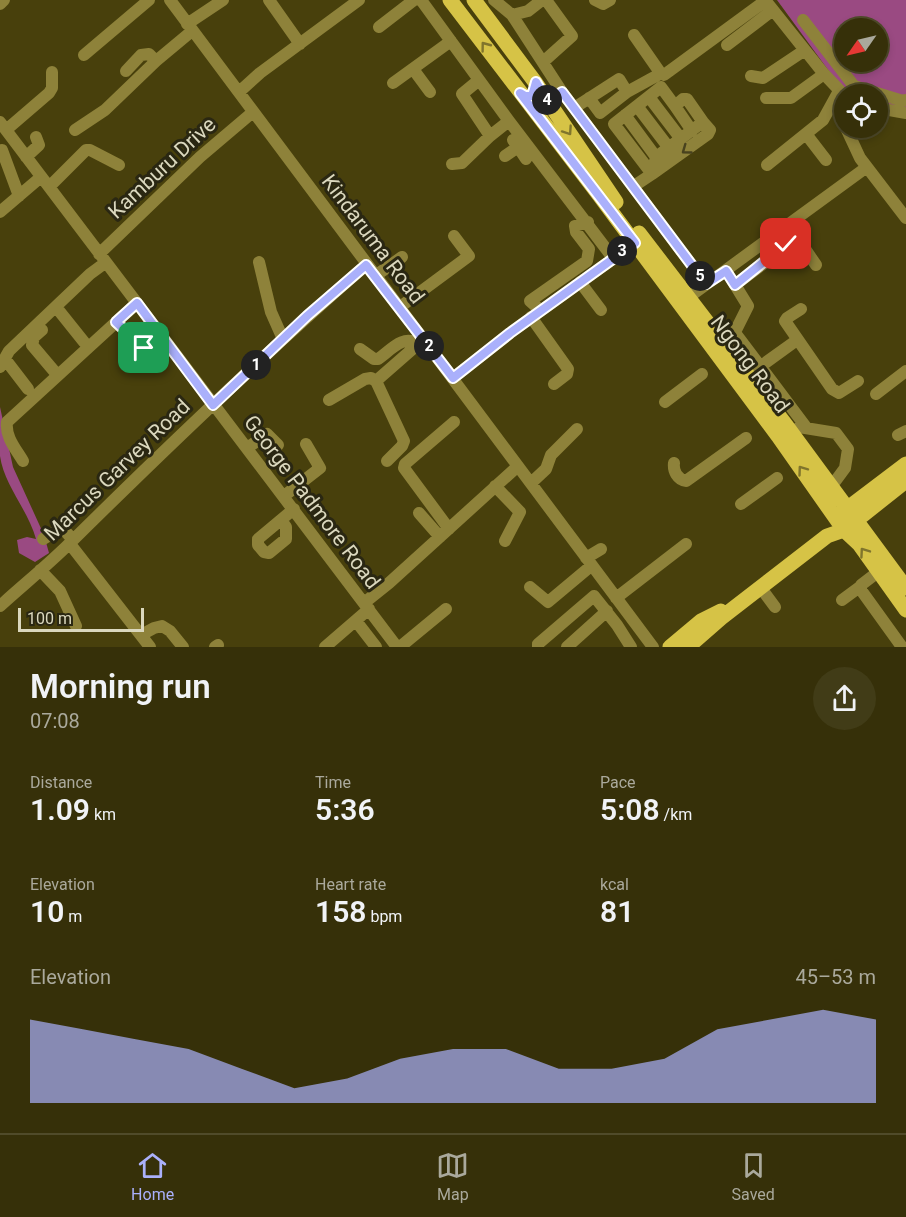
<!DOCTYPE html>
<html lang="en">
<head>
<meta charset="utf-8">
<style>
  :root { --surface:#363009; --page:#413c17; --text:#f1f3f6; --muted:#aaa99c; --line:#504b2a; --accent:#aab0fb }
  body { margin:0; font-family:Roboto,sans-serif; background:var(--page); color:var(--text); height:100vh; display:flex; flex-direction:column; font-size:22px; white-space:nowrap }
  * { box-sizing:border-box; margin:0 }
  p { font-size:20px; color:var(--muted) }
  .icon { flex:none; width:33px; height:33px; fill:none; stroke:currentColor; stroke-width:2; stroke-linecap:round; stroke-linejoin:round }
  .map { position:relative; height:647px; overflow:hidden }
  .side { display:flex; flex-direction:column; background:var(--surface); flex:1 }
  .side>* { flex:none }
  .needle { width:39px; rotate:236deg }
  .tools { position:absolute; left:834px; top:18px; display:grid; gap:12px }
  .tools a { display:grid; place-items:center; width:54px; height:54px; border-radius:50%; background:var(--surface); box-shadow:0 3px 9px #0003,0 0 0 2px var(--line); font-size:30px }
  .scale { position:absolute; left:18px; bottom:15px; width:126px; box-sizing:border-box; padding-left:6px; border:3px solid #dbd8be; border-top:0; font-size:16px; line-height:21px; white-space:nowrap; color:#dbd8be; -webkit-text-stroke:4px #2a2712; paint-order:stroke }
  .pin { position:absolute; display:grid; place-items:center; width:51px; height:51px; color:#fff; margin:-26px; border-radius:12px; box-shadow:0 3px 9px #0006 }
  .km { position:absolute; width:30px; height:30px; margin:-15px; border-radius:50%; background:#222; color:#fff; font-size:16px; line-height:30px; text-align:center }
  .round { display:grid; place-items:center; flex:none; width:63px; height:63px; border-radius:32px; background:var(--page) }
  .headline { display:flex; align-items:center; justify-content:space-between; height:102px; padding:0 30px }
  h1 { font-size:33px; font-weight:600; line-height:45px }
  .metrics { display:grid; grid-template-columns:repeat(3,1fr); gap:9px; height:102px; padding:6px 30px }
  .metrics div { display:grid; align-content:center }
  .metrics b { font-size:30px; font-weight:600 }
  .metrics small { font-size:16px; font-weight:400 }
  .metrics p { font-size:16px }
  .chart { height:168px; padding:12px 30px }
  .chart p { display:flex; justify-content:space-between }
  .chart svg { width:100%; height:108px; margin-top:6px; fill:var(--accent); opacity:.7 }
  .menu { display:flex; justify-content:space-around; align-items:center; height:84px; border-top:2px solid var(--line); background:var(--surface); font-size:16px; color:var(--muted) }
  .menu a { display:grid; justify-items:center; gap:3px }
  .menu .active { color:var(--accent) }
  .map>svg:first-child { display:block }
  .green { fill:#9a4a82; fill-rule:evenodd }
  .lines { fill:none; stroke-linecap:round; stroke-linejoin:round }
  .minor { stroke:#8e823a; stroke-width:12 }
  .major { stroke:#d6c346; stroke-width:15 }
  .oneway { stroke:#80752c }
  .oneway2 { stroke:#48421e }
  .route-casing { stroke:#fff; stroke-width:12 }
  .route { stroke:#aab0fb; stroke-width:8 }
  .labels { text-anchor:middle; dominant-baseline:central; stroke-width:6; stroke-linejoin:round; paint-order:stroke }
  .street-label { font-size:21px; fill:#dbd8be; stroke:#2a2712 }
</style>
</head>
<body>
<div class="map">
<svg width="906" height="647" viewBox="0 0 906 647">
  <rect width="100%" height="100%" fill="#48400c"/>
  <path class="green" d="M 777,0 L 906,0 L 906,108 L 878,102 L 878,94 L 853,94 L 842,89 ZM 844,28 L 878,28 L 878,62 L 844,62 Z
    M 0,407 L 13,467 L 44,535 L 49,553 L 35,562 L 19,553 L 17,540 L 27,537 L 36,539 C 28,510 4,485 0,456 C 0,440 0,423 0,407 Z"/>
  <g class="lines">
    <path class="minor" d="M 170,0 L 653,647
      M 269,0 L 300,44
      M 421,0 L 509,121 L 613,258
      M 494,0 L 512,15 L 562,92 L 706,284
      M 595,0 L 603,4 L 610,0
      M 765,0 L 824,74 L 844,95
      M 0,4 L 4,0
      M 512,15 L 528,11 L 542,0
      M 803,20 L 854,86 L 903,101 L 906,100
      M 187,24 L 223,0
      M 379,27 L 414,0
      M 727,45 L 773,10
      M 84,55 L 149,0
      M 543,62 L 572,36 L 546,0
      M 413,69 L 430,92
      M 126,71 L 141,55 L 149,54 L 156,61
      M 664,75 L 765,1
      M 751,76 L 763,78 L 805,50
      M 479,80 L 462,94 L 490,136
      M 393,83 L 451,41
      M 239,92 L 260,73 L 359,0
      M 627,92 L 658,75 L 659,71 L 634,35
      M 649,97 L 681,139
      M 766,98 L 791,98 L 824,74
      M 637,106 L 669,148
      M 675,106 L 692,131
      M 574,108 L 619,79 L 627,92 L 600,113 L 589,98
      M 878,108 L 906,113
      M 844,113 L 844,116
      M 625,115 L 656,157
      M 0,122 L 397,647
      M 846,128 L 860,158 L 906,218
      M 6,130 L 49,93 L 52,88 L 52,72
      M 75,130 L 105,110 L 156,61 L 192,31
      M 806,134 L 826,160
      M 524,143 L 518,147 L 526,159
      M 2,150 L 19,196
      M 505,156 L 518,147 L 513,140
      M 26,157 L 39,145 L 36,137
      M 452,164 L 462,163 L 490,136 L 509,121
      M 767,165 L 823,120 L 839,91
      M 634,186 L 652,174 L 656,157 L 703,122 L 687,99 L 683,99 L 675,106 L 661,87 L 614,124 L 652,174 L 708,134 L 710,130 L 703,122
      M 49,187 L 86,150 L 90,150 L 119,165
      M 0,212 L 41,177
      M 99,254 L 200,157 L 253,112
      M 259,262 L 271,312 L 283,339
      M 375,276 L 402,257
      M 580,282 L 601,310
      M 735,285 L 795,240 L 801,243 L 816,265
      M 689,297 L 867,167
      M 56,307 L 84,342
      M 400,307 L 469,256 L 454,236
      M 801,309 L 787,318 L 785,321 L 832,389 L 839,393 L 858,381
      M 540,310 L 530,301 L 587,261 L 589,249 L 576,232 L 575,226 L 588,222
      M 531,317 L 568,369 L 567,374 L 554,384
      M 116,322 L 159,364
      M 42,330 L 34,337 L 32,345 L 54,371
      M 736,334 L 806,427
      M 731,340 L 748,306 L 732,280
      M 360,349 L 374,359 L 378,359 C 391,350 403,334 418,344
      M 5,359 L 28,389
      M 0,367 L 9,351 L 90,274 L 105,263
      M 754,371 L 797,340
      M 453,378 L 510,333 L 635,243
      M 876,394 L 906,371
      M 329,400 L 365,379 L 371,378 L 376,381
      M 665,402 L 702,374
      M 799,427 L 836,433 L 848,449 L 845,468 L 831,487
      M 898,435 L 906,431
      M 247,448 L 267,434 L 278,445
      M 23,461 C 16,449 5,437 7,422 L 137,303
      M 387,461 L 402,446 L 404,441 L 376,381 L 424,339
      M 674,463 C 673,471 677,479 686,481 L 746,438
      M 531,483 L 546,469 L 551,455 L 577,429
      M 495,486 L 520,512 L 505,541
      M 284,496 L 320,468 L 306,444
      M 741,504 L 777,478
      M 419,513 L 440,537
      M 281,520 L 286,527 L 286,539 L 269,553 L 264,552 L 258,545 L 258,539 L 294,509
      M 449,529 L 404,468 L 405,464 L 454,422
      M 43,539 L 58,530 L 66,532 L 73,540
      M 70,544 L 150,647
      M 586,558 L 601,549
      M 40,570 L 60,591 L 76,626
      M 878,572 L 861,585 L 861,590 L 902,647
      M 530,587 L 548,602 L 591,566
      M 761,588 L 775,607
      M 616,598 L 686,544
      M 842,600 L 861,586
      M 364,603 L 389,583 L 518,466
      M 0,606 C 23,585 48,565 71,542 C 167,447 264,354 366,265
      M 356,621 L 376,647
      M 141,635 L 154,628 L 162,626 L 170,631 L 183,647
      M 215,647 L 218,645
      M 325,647 L 369,609
      M 400,647 L 446,609
      M 538,647 L 538,644 L 594,596 L 617,625 L 631,647
      M 567,647 L 607,611"/>
    <path class="major" d="M 450,0 L 599,195 L 778,436 L 844,530 L 859,544 L 906,610
      M 474,0 L 535,82 L 616,202
      M 639,233 L 786,425 L 906,588
      M 840,514 L 906,464
      M 670,647 L 701,621 L 721,611
      M 688,647 L 721,618 L 827,536 L 844,530 L 906,481"/>
  </g>
  <defs><path id="oneway-chevron" d="M-2-3.5L2.5 0L-2 3.5" fill="none" stroke-width="1.6" stroke-linecap="round" stroke-linejoin="round" transform="scale(1.5)"/></defs>
  <g class="oneway">
    <use href="#oneway-chevron" transform="translate(485 46) rotate(-127)"/>
    <use href="#oneway-chevron" transform="translate(568 131) rotate(56)"/>
    <use href="#oneway-chevron" transform="translate(802 470) rotate(-126)"/>
    <use href="#oneway-chevron" transform="translate(864 552) rotate(-125)"/>
  </g>
  <use class="oneway2" href="#oneway-chevron" transform="translate(686 150) rotate(144)"/>
  <g class="lines">
    <g class="route-casing">
      <path id="route" d="M 144,348 L 116,322 L 137,303 L 213,405 L 307,316 L 366,265 L 453,378 L 510,333 L 635,243 L 520,93 L 525,96 L 532,96 L 536,82 L 549,104 L 562,92 L 706,284 L 726,271 L 735,285 L 786,244"/>
    </g>
    <use href="#route" class="route"/>
  </g>
  <g class="labels">
    <g class="street-label">
      <text transform="translate(162 168) rotate(-43)">Kamburu Drive</text>
      <text transform="translate(373 239) rotate(53)">Kindaruma Road</text>
      <text transform="translate(750 364) rotate(53)">Ngong Road</text>
      <text transform="translate(117 470) rotate(-44)">Marcus Garvey Road</text>
      <text transform="translate(312 502) rotate(53)">George Padmore Road</text>
    </g>
  </g>
</svg>
<div class="tools">
<a><svg class="needle" viewBox="-14 -14 28 28"><path d="M0-13l5 13h-10z" fill="#e53935"/><path d="M0 13l5-13h-10z" fill="#aaa99c"/></svg></a>
<a><svg class="icon" aria-label="locate" viewBox="0 0 24 24"><circle cx="12" cy="12" r="6"/><path d="M12 2v4M12 18v4M2 12h4M18 12h4"/></svg></a>
</div>
<div class="scale">100 m</div>
<div class="pin" style="left:144px;top:348px;background:#1e9e55"><svg class="icon" aria-label="arrive" viewBox="0 0 24 24"><path d="M6 21V4h12l-3 4 3 4H6"/></svg></div>
<div class="pin" style="left:786px;top:244px;background:#d93025"><svg class="icon" aria-label="check" viewBox="0 0 24 24"><path d="M5 12l5 5 9-10"/></svg></div>
<b class="km" style="left:256px;top:365px">1</b>
<b class="km" style="left:429px;top:346px">2</b>
<b class="km" style="left:622px;top:251px">3</b>
<b class="km" style="left:547px;top:100px">4</b>
<b class="km" style="left:700px;top:276px">5</b>
</div>
<section class="side">
<div class="headline"><div><h1>Morning run</h1><p>07:08</p></div><a class="round"><svg class="icon" aria-label="share" viewBox="0 0 24 24"><path d="M12 15V3M7 8l5-5 5 5M5 13v7h14v-7"/></svg></a></div>
<div class="metrics">
<div><p>Distance</p><b>1.09<small> km</small></b></div>
<div><p>Time</p><b>5:36</b></div>
<div><p>Pace</p><b>5:08<small> /km</small></b></div>
</div>
<div class="metrics">
<div><p>Elevation</p><b>10<small> m</small></b></div>
<div><p>Heart rate</p><b>158<small> bpm</small></b></div>
<div><p>kcal</p><b>81</b></div>
</div>
<div class="chart"><p><span>Elevation</span>45–53 m</p>
<svg viewBox="0 0 160 44" preserveAspectRatio="none"><path d="M0 44V10L10 14L20 18L30 22L40 30L50 38L60 34L70 26L80 22L90 22L100 30L110 30L120 26L130 14L140 10L150 6L160 10V44z"/></svg>
</div>
</section>
<nav class="menu">
<a class="active"><svg class="icon" aria-label="home" viewBox="0 0 24 24"><path d="M3 11l9-7 9 7M6 9v11h12V9"/></svg>Home</a>
<a><svg class="icon" aria-label="map" viewBox="0 0 24 24"><path d="M3 6l6-2 6 2 6-2v14l-6 2-6-2-6 2zM9 4v14M15 6v14"/></svg>Map</a>
<a><svg class="icon" aria-label="saved" viewBox="0 0 24 24"><path d="M7 4h10v16l-5-4-5 4z"/></svg>Saved</a>
</nav>
</body>
</html>
